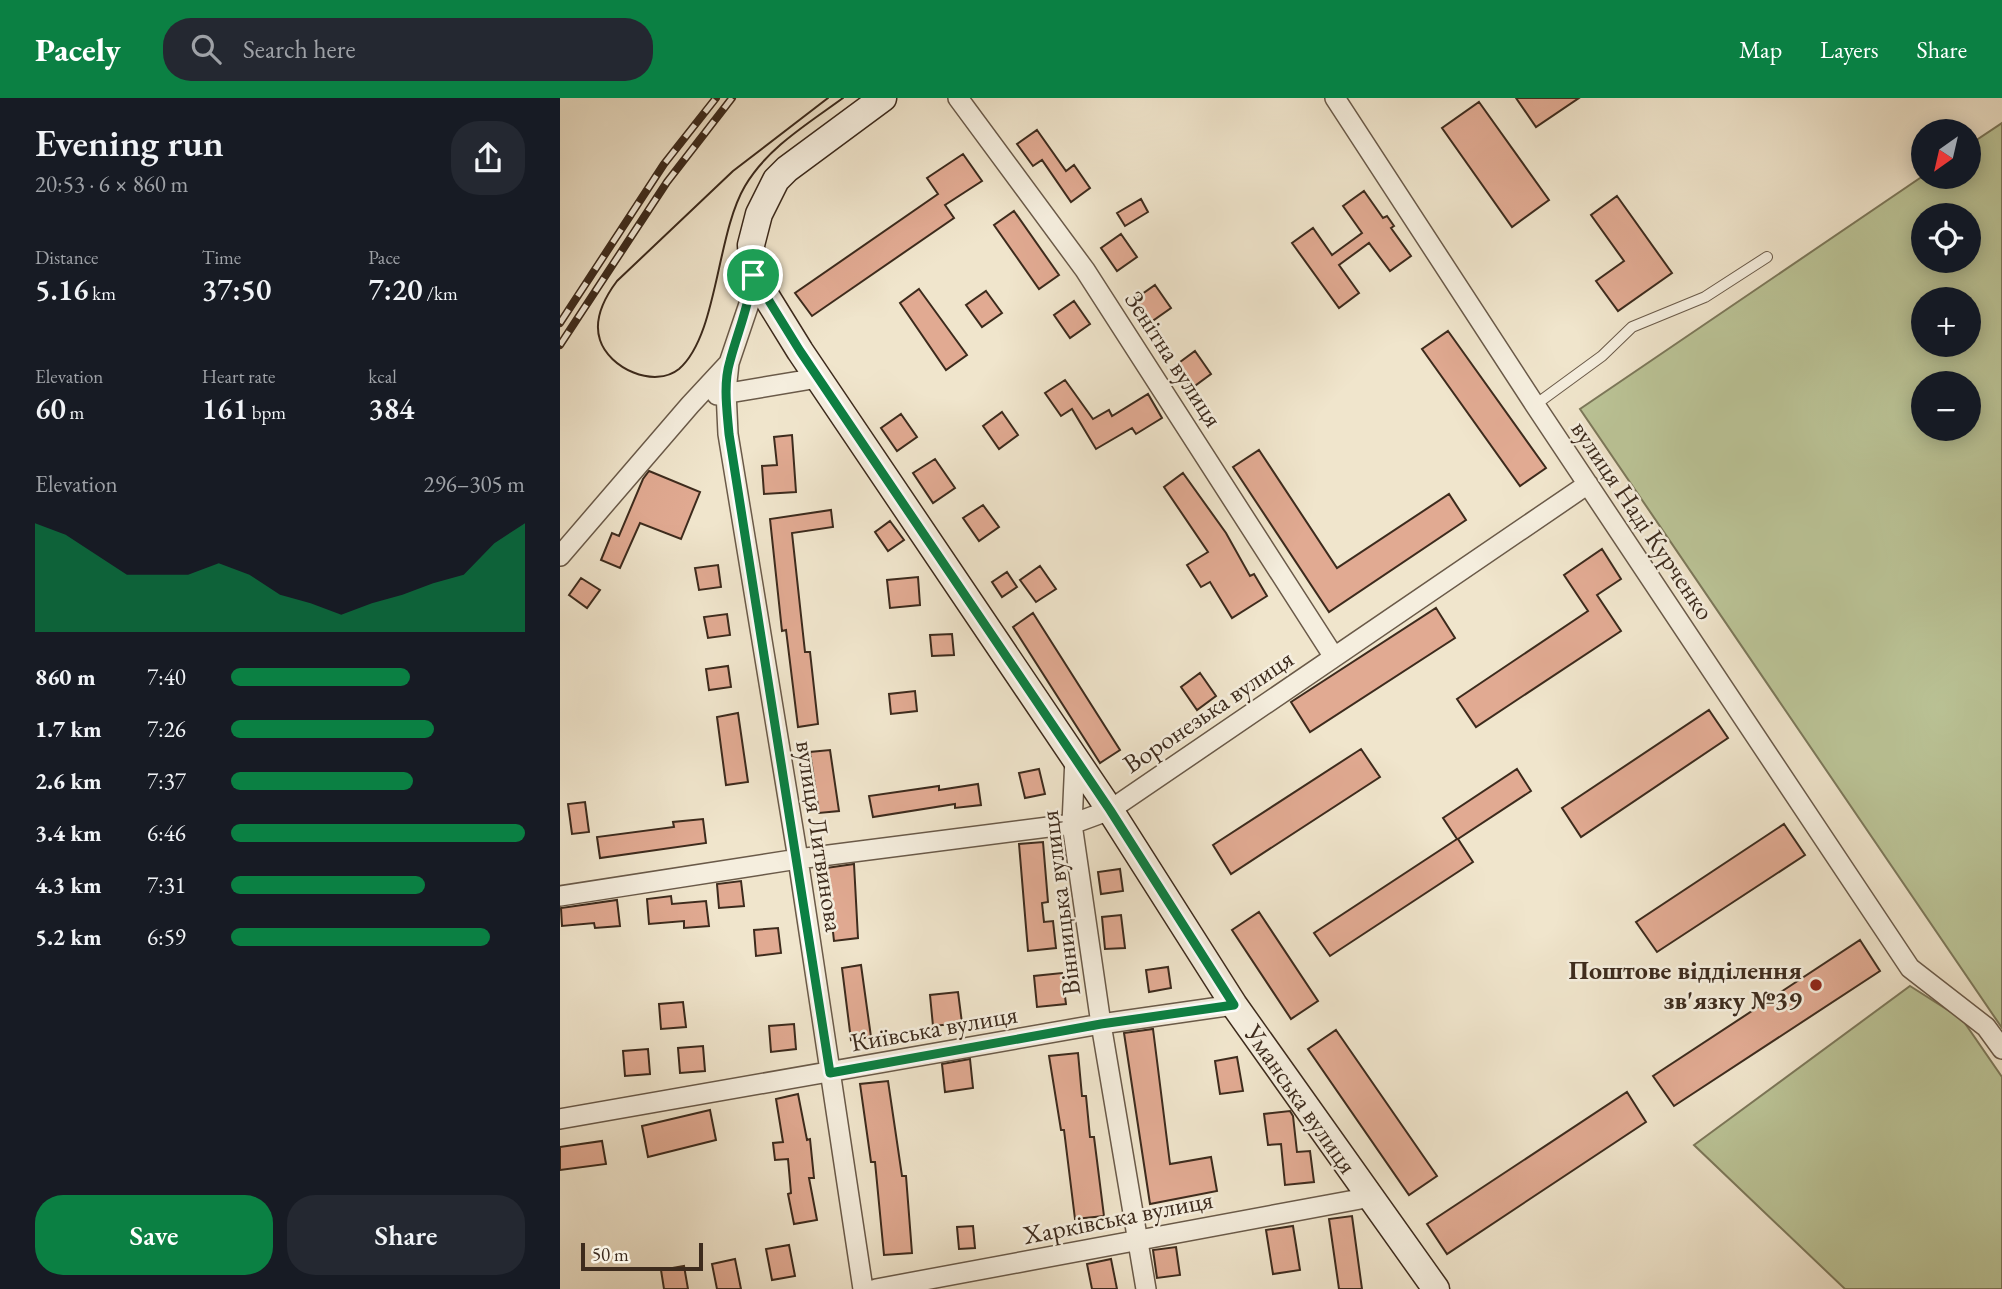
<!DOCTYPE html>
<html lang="en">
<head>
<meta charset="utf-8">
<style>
  :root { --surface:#171b24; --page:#242831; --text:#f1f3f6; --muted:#9ea1a6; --accent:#0b8043 }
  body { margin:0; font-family:"EB Garamond",serif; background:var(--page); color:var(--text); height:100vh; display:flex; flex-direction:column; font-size:26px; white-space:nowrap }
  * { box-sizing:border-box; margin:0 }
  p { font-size:23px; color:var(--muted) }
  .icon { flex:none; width:38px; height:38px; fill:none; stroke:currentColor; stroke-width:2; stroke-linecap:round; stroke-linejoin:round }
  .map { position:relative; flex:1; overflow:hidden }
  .details { display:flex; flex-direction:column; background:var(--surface); width:560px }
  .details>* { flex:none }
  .needle { width:46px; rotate:214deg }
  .buttons { position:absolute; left:1351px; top:21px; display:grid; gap:14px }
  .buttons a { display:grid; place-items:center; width:70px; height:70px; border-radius:50%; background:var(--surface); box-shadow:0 4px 18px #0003; font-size:35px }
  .scale { position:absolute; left:21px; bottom:18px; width:122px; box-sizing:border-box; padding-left:7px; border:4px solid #3d2b1d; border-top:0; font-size:19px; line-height:24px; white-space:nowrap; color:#3d2b1d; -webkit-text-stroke:5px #f5eede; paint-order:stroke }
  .pin { position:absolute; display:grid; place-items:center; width:60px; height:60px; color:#fff; margin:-30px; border:4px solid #fff; border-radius:50%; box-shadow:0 2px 7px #0007 }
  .round { display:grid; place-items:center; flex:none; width:74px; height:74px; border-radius:28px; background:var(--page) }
  .overview { display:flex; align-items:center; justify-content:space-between; height:119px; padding:0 35px }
  h1 { font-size:38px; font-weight:600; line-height:52px }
  .stats { display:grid; grid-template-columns:repeat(3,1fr); gap:10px; height:119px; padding:7px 35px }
  .stats div { display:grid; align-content:center }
  .stats b { font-size:30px; font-weight:600 }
  .stats small { font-size:19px; font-weight:400 }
  .stats p { font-size:19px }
  .chart { height:196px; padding:14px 35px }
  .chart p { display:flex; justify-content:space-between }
  .chart svg { width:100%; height:126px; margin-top:7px; fill:var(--accent); opacity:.7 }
  .button { display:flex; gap:14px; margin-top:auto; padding:14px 35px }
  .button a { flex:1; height:80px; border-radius:28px; background:var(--accent); color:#fff; font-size:28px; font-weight:600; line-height:80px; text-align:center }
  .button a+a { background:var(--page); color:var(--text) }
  ul { padding:0 35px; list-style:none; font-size:23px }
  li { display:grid; grid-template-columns:112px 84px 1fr; align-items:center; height:52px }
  li i { height:18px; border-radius:9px; background:var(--accent) }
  header { display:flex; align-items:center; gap:42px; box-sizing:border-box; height:98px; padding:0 35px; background:var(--accent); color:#fff }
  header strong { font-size:33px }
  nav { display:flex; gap:38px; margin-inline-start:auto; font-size:24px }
  .search { width:490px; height:63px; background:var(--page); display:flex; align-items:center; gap:18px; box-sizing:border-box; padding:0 24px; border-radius:28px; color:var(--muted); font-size:26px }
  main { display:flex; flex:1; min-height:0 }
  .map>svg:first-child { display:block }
  .green { fill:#bbc497; stroke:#7c785a; stroke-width:2; fill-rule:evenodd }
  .building { fill:#e1aa92; stroke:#3d2b1d; stroke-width:2 }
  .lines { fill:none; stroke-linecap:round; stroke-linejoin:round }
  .lane-casing { stroke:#6a5a49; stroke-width:12 }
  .street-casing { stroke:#6a5a49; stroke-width:22 }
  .secondary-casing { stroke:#3d2b1d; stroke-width:29 }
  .lane { stroke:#f5eede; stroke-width:10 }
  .street { stroke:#f5eede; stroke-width:19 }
  .secondary { stroke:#f5eede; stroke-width:26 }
  .tram { stroke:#3d2b1d; stroke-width:2 }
  .rail-casing { stroke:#3d2b1d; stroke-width:8 }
  .rail { stroke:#f5eede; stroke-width:5; stroke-dasharray:16; stroke-linecap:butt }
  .route-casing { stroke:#fff; stroke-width:14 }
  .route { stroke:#0b8043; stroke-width:9 }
  .poi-dot { fill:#8f2418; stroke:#f5eede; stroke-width:2.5 }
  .labels { text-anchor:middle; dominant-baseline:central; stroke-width:5; stroke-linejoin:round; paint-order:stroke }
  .street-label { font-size:26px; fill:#3d2b1d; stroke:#f5eede }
  .poi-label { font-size:26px; font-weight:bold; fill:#3d2b1d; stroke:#f5eede; text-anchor:end }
</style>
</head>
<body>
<header>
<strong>Pacely</strong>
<div class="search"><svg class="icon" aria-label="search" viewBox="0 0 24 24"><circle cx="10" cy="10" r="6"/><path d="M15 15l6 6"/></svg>Search here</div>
<nav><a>Map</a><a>Layers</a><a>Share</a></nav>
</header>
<main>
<section class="details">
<div class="overview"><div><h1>Evening run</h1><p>20:53 · 6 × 860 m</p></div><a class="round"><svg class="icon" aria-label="share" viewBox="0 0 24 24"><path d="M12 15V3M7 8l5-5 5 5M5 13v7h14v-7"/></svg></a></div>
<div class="stats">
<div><p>Distance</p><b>5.16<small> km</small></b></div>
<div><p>Time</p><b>37:50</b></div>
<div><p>Pace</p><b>7:20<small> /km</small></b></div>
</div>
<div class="stats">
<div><p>Elevation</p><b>60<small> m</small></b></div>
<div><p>Heart rate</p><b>161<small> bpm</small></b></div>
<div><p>kcal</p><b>384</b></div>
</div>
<div class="chart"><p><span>Elevation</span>296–305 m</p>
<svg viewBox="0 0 160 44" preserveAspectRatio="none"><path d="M0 44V6L10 10L20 17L30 24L40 24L50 24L60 20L70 24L80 31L90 34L100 38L110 34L120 31L130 27L140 24L150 13L160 6V44z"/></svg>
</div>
<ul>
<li><b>860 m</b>7:40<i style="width:61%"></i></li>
<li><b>1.7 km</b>7:26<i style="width:69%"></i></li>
<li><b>2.6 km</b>7:37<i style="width:62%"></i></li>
<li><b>3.4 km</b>6:46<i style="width:100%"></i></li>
<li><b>4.3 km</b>7:31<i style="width:66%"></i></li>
<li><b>5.2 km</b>6:59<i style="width:88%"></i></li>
</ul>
<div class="button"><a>Save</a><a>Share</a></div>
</section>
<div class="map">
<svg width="1442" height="1191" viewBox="0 0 1442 1191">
  <rect width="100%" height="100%" fill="#f0e5cc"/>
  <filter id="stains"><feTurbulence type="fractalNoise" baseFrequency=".00286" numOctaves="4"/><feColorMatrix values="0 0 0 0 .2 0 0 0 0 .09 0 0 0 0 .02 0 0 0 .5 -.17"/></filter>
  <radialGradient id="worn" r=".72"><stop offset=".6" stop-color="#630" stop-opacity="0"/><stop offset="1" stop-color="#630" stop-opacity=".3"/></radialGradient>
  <path class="green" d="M 1442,25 L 1442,930 L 1020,311 L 1363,78 L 1409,79 L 1409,47 ZM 1363,117 L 1409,117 L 1409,163 L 1363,163 ZM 1363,201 L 1409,201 L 1409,247 L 1363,247 ZM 1363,285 L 1409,285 L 1409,331 L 1363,331 Z
    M 1350,888 L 1402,921 L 1442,979 L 1442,1191 L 1285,1191 L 1134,1047 Z"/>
  <path class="building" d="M 956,0 L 1019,0 L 976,29 Z
    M 919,4 L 989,102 L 952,129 L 882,30 Z
    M 477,32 L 506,73 L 514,67 L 530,90 L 511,104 L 482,62 L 473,68 L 457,46 Z
    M 403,56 L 422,83 L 385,107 L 394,120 L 252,218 L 235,195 L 378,96 L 367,80 Z
    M 804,93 L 823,120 L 827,118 L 834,128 L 831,130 L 851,158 L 830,173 L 809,145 L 779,167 L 799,195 L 779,210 L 732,145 L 753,130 L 772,157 L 802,135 L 783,108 Z
    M 1057,98 L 1112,175 L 1058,213 L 1036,183 L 1064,163 L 1031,117 Z
    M 581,101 L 588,114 L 565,128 L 557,115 Z
    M 454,113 L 499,177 L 479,191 L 434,127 Z
    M 561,136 L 577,159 L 557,173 L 541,150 Z
    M 595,187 L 611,210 L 591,224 L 575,201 Z
    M 359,191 L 407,257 L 386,272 L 340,205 Z
    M 426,193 L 442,215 L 422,229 L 406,207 Z
    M 514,203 L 530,226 L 510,240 L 494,217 Z
    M 888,233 L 986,370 L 960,388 L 862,251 Z
    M 635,253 L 651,276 L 632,290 L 616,267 Z
    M 505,282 L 533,321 L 549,312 L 552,318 L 588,296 L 602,320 L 576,336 L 572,330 L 536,351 L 512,311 L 501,318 L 485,295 Z
    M 442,314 L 458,337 L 439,351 L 423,328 Z
    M 341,316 L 357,339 L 337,353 L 321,330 Z
    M 232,337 L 236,394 L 204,396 L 202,368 L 217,367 L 214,339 Z
    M 699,352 L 777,470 L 889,396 L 906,422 L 769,514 L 673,369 Z
    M 375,361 L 395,390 L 373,405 L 353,375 Z
    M 89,373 L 140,394 L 121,441 L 80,425 L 60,470 L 41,462 L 52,435 L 59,438 L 83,381 Z
    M 623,375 L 666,435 L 690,478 L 694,476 L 707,498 L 672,520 L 650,484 L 641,489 L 627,467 L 648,454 L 604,389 Z
    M 423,407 L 439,429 L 419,443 L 403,420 Z
    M 271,412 L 273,429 L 232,435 L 245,554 L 250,554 L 258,626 L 238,629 L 226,532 L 222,533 L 210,421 Z
    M 330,423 L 344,442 L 328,453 L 315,434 Z
    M 1042,451 L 1061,481 L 1037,497 L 1061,533 L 916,629 L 897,601 L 1028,513 L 1004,477 Z
    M 158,467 L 161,489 L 139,492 L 135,470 Z
    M 480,468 L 496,491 L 476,504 L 460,482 Z
    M 447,474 L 457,489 L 442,499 L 432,484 Z
    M 358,479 L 360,507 L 330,510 L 327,482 Z
    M 21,480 L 40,492 L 27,510 L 9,497 Z
    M 876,510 L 895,540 L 750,634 L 731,604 Z
    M 473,515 L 560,652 L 540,665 L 453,529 Z
    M 167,516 L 170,537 L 148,540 L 144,519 Z
    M 392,536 L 394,557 L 372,558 L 370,537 Z
    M 168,568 L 171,589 L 149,592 L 146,571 Z
    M 640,575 L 656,598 L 637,612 L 621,589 Z
    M 355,593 L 357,613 L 331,616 L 329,596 Z
    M 1149,612 L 1168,640 L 1021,739 L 1002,710 Z
    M 178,615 L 188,684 L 166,687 L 157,619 Z
    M 801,651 L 820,679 L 671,776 L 653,747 Z
    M 270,652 L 279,713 L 259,715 L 250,654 Z
    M 479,671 L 485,696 L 465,700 L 459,675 Z
    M 957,671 L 971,693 L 898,741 L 913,764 L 770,858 L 754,835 L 897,741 L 883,720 Z
    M 418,686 L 421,707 L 395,710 L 395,706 L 313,719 L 309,698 L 379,688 L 379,692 Z
    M 25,704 L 29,734 L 12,736 L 8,706 Z
    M 143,721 L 146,745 L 40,760 L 37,739 L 114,729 L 113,724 Z
    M 1224,726 L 1245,757 L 1097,854 L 1076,824 Z
    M 483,744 L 488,804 L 482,805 L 484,824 L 493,823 L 496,850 L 468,853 L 459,746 Z
    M 294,766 L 298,840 L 274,843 L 266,770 Z
    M 560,771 L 563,793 L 541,796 L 538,774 Z
    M 181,783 L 184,808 L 159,810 L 157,786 Z
    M 111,798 L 112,806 L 146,803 L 149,828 L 124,830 L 124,823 L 89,826 L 87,801 Z
    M 57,802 L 60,828 L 35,830 L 34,825 L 2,828 L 1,810 Z
    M 699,814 L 758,903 L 731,921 L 672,832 Z
    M 561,817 L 565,850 L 545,851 L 542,819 Z
    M 218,830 L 221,855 L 196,858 L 194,832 Z
    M 1300,842 L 1320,873 L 1114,1008 L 1093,978 Z
    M 301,867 L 311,939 L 291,942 L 282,870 Z
    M 608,869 L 611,890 L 589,894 L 586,872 Z
    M 502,875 L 506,906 L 477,909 L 474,878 Z
    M 398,894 L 402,925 L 373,928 L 370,897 Z
    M 123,904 L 126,929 L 101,931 L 99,906 Z
    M 234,926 L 236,951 L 211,954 L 209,928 Z
    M 593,931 L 610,1066 L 651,1059 L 657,1093 L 590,1106 L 564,935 Z
    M 776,932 L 877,1078 L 849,1097 L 748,951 Z
    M 143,948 L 145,973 L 120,975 L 118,950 Z
    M 88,951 L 90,976 L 65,978 L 63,953 Z
    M 518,955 L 522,998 L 526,998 L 530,1039 L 534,1039 L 544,1118 L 515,1121 L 504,1032 L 501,1032 L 489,958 Z
    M 677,959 L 683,993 L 660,996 L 655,963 Z
    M 410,961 L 413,990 L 385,994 L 382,966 Z
    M 328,983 L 342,1078 L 346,1078 L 352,1155 L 324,1157 L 315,1064 L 311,1064 L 300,986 Z
    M 1067,994 L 1086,1024 L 887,1156 L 867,1126 Z
    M 238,996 L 247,1042 L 250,1041 L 254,1080 L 249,1080 L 257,1122 L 234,1126 L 228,1096 L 231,1095 L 228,1061 L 215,1062 L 213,1045 L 223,1044 L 216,1001 Z
    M 150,1012 L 156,1042 L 88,1059 L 82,1028 Z
    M 730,1013 L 733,1018 L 737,1054 L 750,1053 L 754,1084 L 725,1087 L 721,1046 L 708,1047 L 704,1016 Z
    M 42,1043 L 46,1066 L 0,1072 L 0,1049 Z
    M 792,1118 L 802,1191 L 779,1191 L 769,1121 Z
    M 413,1128 L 415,1150 L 399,1151 L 397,1129 Z
    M 733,1128 L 740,1172 L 713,1176 L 706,1132 Z
    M 229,1147 L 235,1178 L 212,1182 L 206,1151 Z
    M 616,1149 L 620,1177 L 597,1180 L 593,1152 Z
    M 175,1161 L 181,1191 L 157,1191 L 152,1166 Z
    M 551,1161 L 557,1191 L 532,1191 L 527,1166 Z
    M 124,1168 L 128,1191 L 104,1191 L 101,1172 Z"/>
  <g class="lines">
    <g class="lane-casing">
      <path id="lane" d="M 975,307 L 1042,258 L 1072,229 L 1145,199 L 1207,159"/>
    </g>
    <g class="street-casing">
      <path id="street" d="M 398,0 L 525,172 L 774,559
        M 775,0 L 975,307 L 1350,870 L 1426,929 L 1442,951
        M 169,265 L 166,293 L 168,336 L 238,761 L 303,1191
        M 157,297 L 258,280
        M 0,458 L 130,307 L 169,265 L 190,203 L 193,177
        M 515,660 L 512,726 L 541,926 L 586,1191
        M 0,798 L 238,761 L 512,726 L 550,712 L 1028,386
        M 0,1021 L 541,926 L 674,907
        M 316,1191 L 811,1099"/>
    </g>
    <g class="secondary-casing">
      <path id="secondary" d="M 323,0 L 227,71 L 216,82 L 199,116 L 191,147 L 193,177 L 240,253 L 550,712 L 674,907 L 876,1191"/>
    </g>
    <use href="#lane" class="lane"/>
    <use href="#street" class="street"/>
    <use href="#secondary" class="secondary"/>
    <path class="tram" d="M 268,0 L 173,73 L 57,183 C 45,199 33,221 40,242 C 49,270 94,291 119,271 C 158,237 156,137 185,88 C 207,50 249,25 283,0"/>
    <g class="rail-casing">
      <path id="rail" d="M 0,225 L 104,66 L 156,0
        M 0,247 L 107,84 L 172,0"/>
    </g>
    <use href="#rail" class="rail"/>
  </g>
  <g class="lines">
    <g class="route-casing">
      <path id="route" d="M 193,177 L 240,253 L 550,712 L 674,907 L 541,926 L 270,975 L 169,336 C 167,312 163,286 170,263 C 178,233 189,208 193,177 Z"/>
    </g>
    <use href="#route" class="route"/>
  </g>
  <circle class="poi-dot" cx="1256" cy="887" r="7"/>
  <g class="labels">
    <g class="street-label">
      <text transform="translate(614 261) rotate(57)">Зенітна вулиця</text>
      <text transform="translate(1083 422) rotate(56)">вулиця Наді Курченко</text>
      <text transform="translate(648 613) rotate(-34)">Воронезька вулиця</text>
      <text transform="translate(260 738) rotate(81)">вулиця Литвинова</text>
      <text transform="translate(500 805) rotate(-97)">Вінницька вулиця</text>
      <text transform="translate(374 930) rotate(-10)">Київська вулиця</text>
      <text transform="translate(741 1001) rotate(55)">Уманська вулиця</text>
      <text transform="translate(558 1119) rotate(-11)">Харківська вулиця</text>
    </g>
    <g class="poi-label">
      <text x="1242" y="872">Поштове відділення<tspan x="1242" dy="30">зв'язку №39</tspan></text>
    </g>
  </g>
  <rect width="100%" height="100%" filter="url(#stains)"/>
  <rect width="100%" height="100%" fill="url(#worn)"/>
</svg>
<div class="buttons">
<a><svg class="needle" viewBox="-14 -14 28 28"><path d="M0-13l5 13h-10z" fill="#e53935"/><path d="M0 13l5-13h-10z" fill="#9ea1a6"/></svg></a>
<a><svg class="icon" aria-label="locate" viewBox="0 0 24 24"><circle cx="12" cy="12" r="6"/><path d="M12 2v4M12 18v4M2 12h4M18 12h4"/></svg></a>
<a>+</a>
<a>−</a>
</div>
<div class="scale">50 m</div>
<div class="pin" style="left:193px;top:177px;background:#1e9e55"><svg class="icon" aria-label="arrive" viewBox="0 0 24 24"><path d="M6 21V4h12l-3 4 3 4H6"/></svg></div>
</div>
</main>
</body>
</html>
